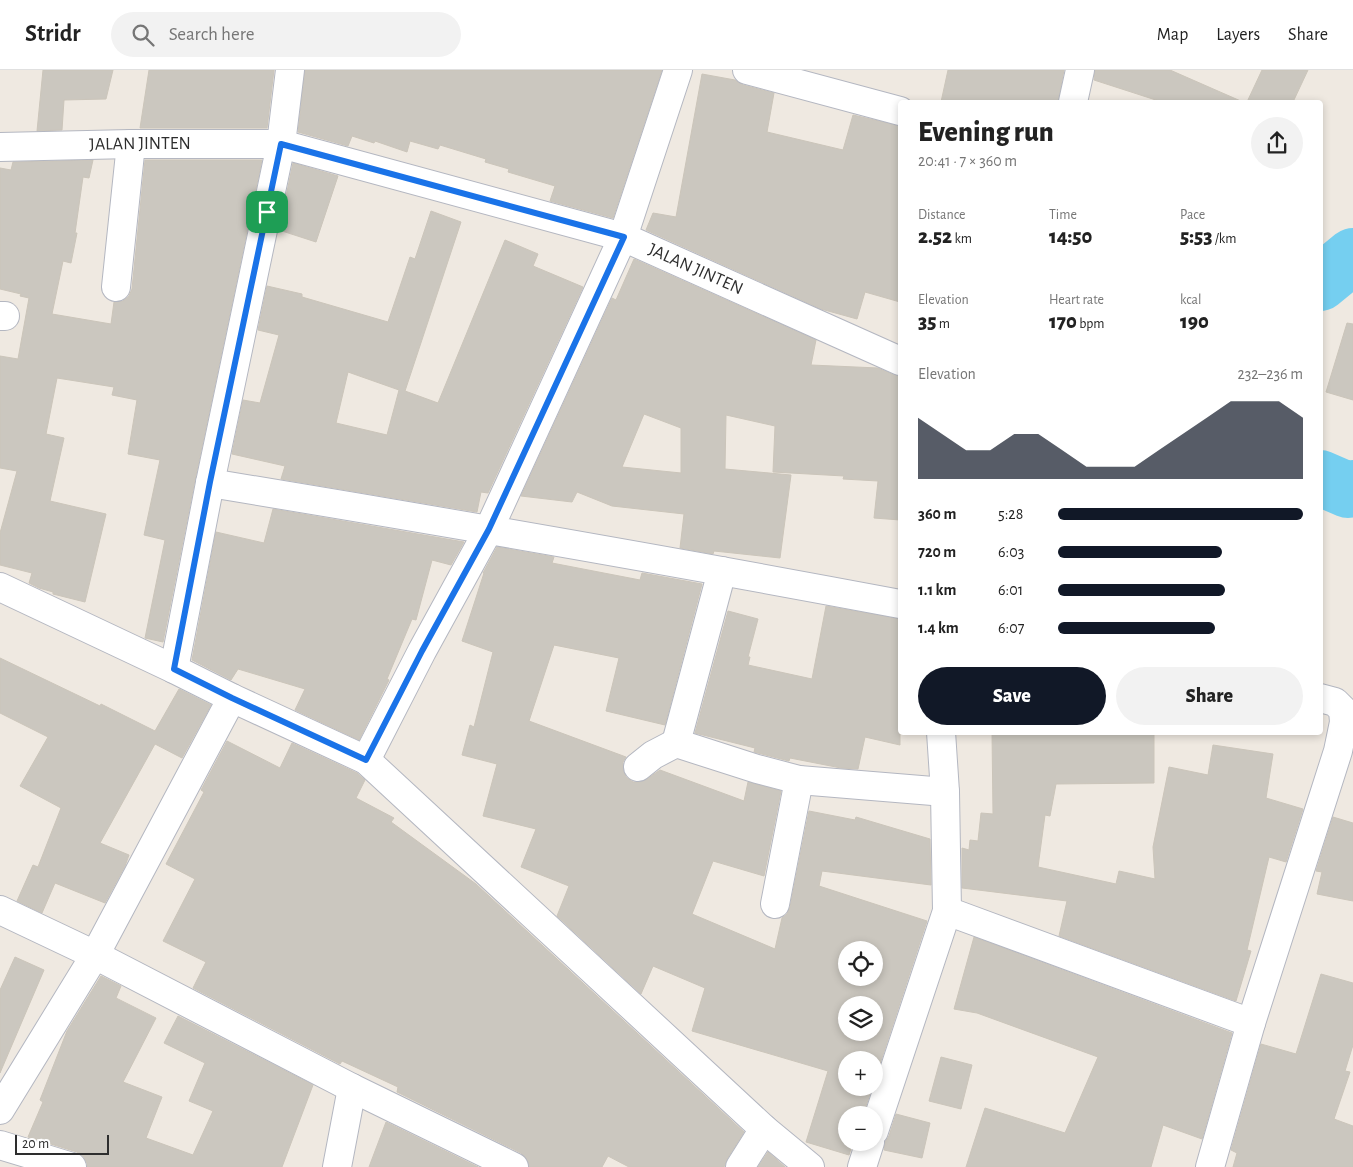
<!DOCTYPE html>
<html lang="en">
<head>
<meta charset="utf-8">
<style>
  :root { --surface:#fff; --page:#f2f2f2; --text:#222; --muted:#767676; --line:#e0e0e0; --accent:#111827 }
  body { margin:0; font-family:"Alegreya Sans",sans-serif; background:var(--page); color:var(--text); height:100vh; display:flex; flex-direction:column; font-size:19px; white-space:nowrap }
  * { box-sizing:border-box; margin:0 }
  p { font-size:16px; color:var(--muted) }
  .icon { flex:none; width:28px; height:28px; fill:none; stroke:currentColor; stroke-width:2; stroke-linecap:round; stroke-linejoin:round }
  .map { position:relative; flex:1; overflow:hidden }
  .sheet { position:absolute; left:898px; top:30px; width:425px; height:635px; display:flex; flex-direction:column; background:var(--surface); border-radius:5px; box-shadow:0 2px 8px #0003 }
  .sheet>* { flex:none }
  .tools { position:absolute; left:838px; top:871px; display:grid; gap:10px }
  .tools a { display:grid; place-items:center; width:45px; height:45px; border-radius:50%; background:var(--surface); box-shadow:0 2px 8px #0003; font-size:25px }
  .scale { position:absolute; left:15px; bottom:12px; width:94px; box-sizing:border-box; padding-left:5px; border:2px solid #2e2e2e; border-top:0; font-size:14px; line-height:18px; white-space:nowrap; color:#2e2e2e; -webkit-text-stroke:4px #fff; paint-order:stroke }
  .pin { position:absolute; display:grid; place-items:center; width:42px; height:42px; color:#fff; margin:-21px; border-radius:10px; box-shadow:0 2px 8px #0006 }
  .round { display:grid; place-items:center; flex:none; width:52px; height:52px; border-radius:26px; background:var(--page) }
  .summary { display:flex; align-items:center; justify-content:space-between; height:85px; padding:0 20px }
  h1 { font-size:28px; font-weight:800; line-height:38px }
  .metrics { display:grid; grid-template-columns:repeat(3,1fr); gap:8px; height:85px; padding:5px 20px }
  .metrics div { display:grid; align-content:center }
  .metrics b { font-size:21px; font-weight:800 }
  .metrics small { font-size:14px; font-weight:400 }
  .metrics p { font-size:14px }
  .chart { height:140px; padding:10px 20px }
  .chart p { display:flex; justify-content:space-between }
  .chart svg { width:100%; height:90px; margin-top:5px; fill:var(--accent); opacity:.7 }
  .button { display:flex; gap:10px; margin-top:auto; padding:10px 20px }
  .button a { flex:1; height:58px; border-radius:30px; background:var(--accent); color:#fff; font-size:20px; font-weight:800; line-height:58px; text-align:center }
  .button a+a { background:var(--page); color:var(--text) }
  ul { padding:0 20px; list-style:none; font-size:16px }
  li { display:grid; grid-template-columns:80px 60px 1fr; align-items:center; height:38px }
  li i { height:12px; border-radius:6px; background:var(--accent) }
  header { display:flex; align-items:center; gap:30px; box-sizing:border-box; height:70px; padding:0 25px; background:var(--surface); border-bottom:1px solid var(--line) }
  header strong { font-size:24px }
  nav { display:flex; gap:28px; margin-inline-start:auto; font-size:18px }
  .search { width:350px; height:45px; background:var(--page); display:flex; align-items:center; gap:12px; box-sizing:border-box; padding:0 18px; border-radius:28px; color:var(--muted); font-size:19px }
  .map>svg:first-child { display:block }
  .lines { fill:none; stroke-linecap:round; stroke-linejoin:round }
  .river { stroke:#75cff0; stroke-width:56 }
  .building { fill:#cbc7bf; stroke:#cbc5ba; fill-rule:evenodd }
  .minor-casing { stroke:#b4b7c1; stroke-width:30 }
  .minor { stroke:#fff; stroke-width:28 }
  .route-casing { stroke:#fff; stroke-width:10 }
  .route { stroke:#1a73e8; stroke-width:6 }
  .labels { text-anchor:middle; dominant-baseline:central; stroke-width:4; stroke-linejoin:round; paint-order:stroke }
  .street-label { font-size:18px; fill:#2e2e2e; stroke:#fff }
</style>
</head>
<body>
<header>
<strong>Stridr</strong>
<div class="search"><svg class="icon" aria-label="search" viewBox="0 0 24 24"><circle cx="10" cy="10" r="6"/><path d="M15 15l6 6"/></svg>Search here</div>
<nav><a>Map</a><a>Layers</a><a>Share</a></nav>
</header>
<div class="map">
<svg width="1353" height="1097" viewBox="0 0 1353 1097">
  <rect width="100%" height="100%" fill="#efe9e1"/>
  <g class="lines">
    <path class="river" d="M 1320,213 L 1353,186
      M 1320,408 L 1348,420 L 1353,418"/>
  </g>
  <path class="building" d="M 43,0 L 113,0 L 106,29 L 64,30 L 62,60 L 37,61 Z
    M 149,0 L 274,0 L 267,58 L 140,58 Z
    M 305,0 L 662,0 L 613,148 L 550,131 L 555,116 L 508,102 L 509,99 L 485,92 L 486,89 L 440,75 L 438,79 L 410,71 L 407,82 L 375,71 L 374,73 L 352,66 L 348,76 L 298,62 Z
    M 948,0 L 1064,0 L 1058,32 L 941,32 Z
    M 1095,0 L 1170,0 L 1243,32 L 1162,32 L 1094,10 Z
    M 1262,0 L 1308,0 L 1293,32 L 1247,32 Z
    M 702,4 L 735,10 L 743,15 L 774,23 L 767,62 L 843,80 L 853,45 L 900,56 L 900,232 L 865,222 L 857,249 L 821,239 L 646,160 L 653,143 L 676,147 Z
    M 93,90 L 89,108 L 83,107 L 75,163 L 77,163 L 71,193 L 63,191 L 52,244 L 111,254 L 114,232 L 123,231 L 129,226 L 132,219 L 145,90 L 262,90 L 195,410 L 163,572 L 145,568 L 165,470 L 144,465 L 160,390 L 128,384 L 137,330 L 112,325 L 114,317 L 57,308 L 46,364 L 64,368 L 50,431 L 106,444 L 85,532 L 53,524 L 53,522 L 39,518 L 29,513 L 32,503 L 0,495 L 0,463 L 17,401 L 0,398 L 0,286 L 18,289 L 29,228 L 20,226 L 21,224 L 0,219 L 0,98 L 11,100 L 13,92 Z
    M 293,93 L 338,106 L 316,172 L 279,160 Z
    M 431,141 L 461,152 L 405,321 L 438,333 L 505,170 L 538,184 L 533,196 L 583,217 L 488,423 L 481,422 L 477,442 L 281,409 L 285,396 L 232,384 L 243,330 L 260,333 L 279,265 L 258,260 L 267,216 L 302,224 L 302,227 L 388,252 L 410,187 L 415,189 ZM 348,302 L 399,320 L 387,365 L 336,353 Z
    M 634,189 L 816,270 L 811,295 L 878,298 L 894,305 L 900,306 L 900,450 L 874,448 L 878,411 L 843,409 L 844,406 L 773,402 L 775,356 L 726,345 L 725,399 L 791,405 L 780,488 L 714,481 L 713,484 L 680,478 L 684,444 L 612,436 L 577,422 L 572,432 L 521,426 L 612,228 L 616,230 ZM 644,344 L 681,358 L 681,403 L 622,397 Z
    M 1347,253 L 1353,254 L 1353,330 L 1326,322 Z
    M 273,439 L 464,472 L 451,495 L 432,490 L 416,550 L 412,549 L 387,609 L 389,610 L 359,670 L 295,640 L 305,619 L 238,599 L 231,610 L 192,590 L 216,462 L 264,473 Z
    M 497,477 L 554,487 L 552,493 L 640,510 L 642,503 L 702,514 L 665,655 L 606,641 L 619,588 L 554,575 L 529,651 L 626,687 L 623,692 L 623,700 L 626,707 L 633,712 L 640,712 L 647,709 L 660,700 L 744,731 L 748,712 L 781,721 L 764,806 L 713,791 L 692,844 L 775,879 L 782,848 L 787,844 L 790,837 L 809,741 L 855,750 L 856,747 L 930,769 L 931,815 L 822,801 L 819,816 L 927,851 L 874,1012 L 874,990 L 846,990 L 846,1018 L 872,1018 L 863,1045 L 846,1045 L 846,1072 L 853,1072 L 849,1085 L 806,1072 L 828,1001 L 692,961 L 705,918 L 653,896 L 641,924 L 557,846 L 569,816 L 521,797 L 536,759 L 483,746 L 497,694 L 462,685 L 470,655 L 474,657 L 493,582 L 462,571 L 484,503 L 483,503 ZM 846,880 L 874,880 L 874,908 L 846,908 ZM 846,935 L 874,935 L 874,962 L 846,962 Z
    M 826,536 L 900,549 L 900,675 L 865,667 L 858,699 L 841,698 L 790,688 L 789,691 L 754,682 L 755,678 L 695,663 L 728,541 L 758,549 L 748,587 L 750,587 L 748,595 L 812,609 Z
    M 0,588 L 100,636 L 101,634 L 155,661 L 179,619 L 211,635 L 182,688 L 155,674 L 100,773 L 129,785 L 125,796 L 105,833 L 55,813 L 42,843 L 17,831 L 33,795 L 38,797 L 61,738 L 20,716 L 48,667 L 0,643 Z
    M 992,662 L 1154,662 L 1154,713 L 1056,714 L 1050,746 L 1045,745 L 1038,797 L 1116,814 L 1119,801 L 1155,809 L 1153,777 L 1169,697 L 1208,705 L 1213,675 L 1273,684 L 1266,728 L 1303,739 L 1286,792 L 1269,787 L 1247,880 L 1251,881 L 1236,931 L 1059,866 L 1067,831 L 962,818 L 962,778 L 969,780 L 970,770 L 978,771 L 981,743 L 993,744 Z
    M 227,671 L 280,698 L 292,673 L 357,703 L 365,710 L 356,728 L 394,748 L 391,752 L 476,814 L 744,1062 L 727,1089 L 724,1097 L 629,1097 L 608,1086 L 602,1097 L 529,1097 L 527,1089 L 521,1083 L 397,1022 L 398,1017 L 342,991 L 340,994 L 193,918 L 206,892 L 163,871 L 195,809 L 166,794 L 204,722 L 201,720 Z
    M 1333,747 L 1353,753 L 1353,831 L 1317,824 L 1322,802 L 1316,801 Z
    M 974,867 L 1232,963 L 1202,1069 L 1163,1055 L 1151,1097 L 966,1097 L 985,1038 L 1065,1063 L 1098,987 L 977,943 L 954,939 Z
    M 15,887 L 44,900 L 0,1003 L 0,920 Z
    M 1321,904 L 1353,913 L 1353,975 L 1345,1001 L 1350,1002 L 1334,1049 L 1353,1056 L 1353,1097 L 1233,1097 L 1237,1083 L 1231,1080 L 1261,974 L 1296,984 Z
    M 101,906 L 121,916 L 116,928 L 156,948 L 123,1012 L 162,1027 L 146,1068 L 193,1085 L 213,1041 L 189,1031 L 205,993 L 164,973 L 178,946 L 313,1015 L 282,1097 L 87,1097 L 87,1093 L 84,1087 L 77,1082 L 28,1067 L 43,1032 L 40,1030 L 67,961 Z
    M 941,987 L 972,995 L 961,1039 L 929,1031 Z
    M 896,1044 L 930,1053 L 922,1088 L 884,1080 L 885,1072 L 889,1066 Z
    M 386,1052 L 478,1097 L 369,1097 Z
    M 768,1082 L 785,1097 L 758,1097 Z"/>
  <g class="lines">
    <g class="minor-casing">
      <g id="minor">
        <path d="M 747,0 L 900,41"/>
        <path d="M 1073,32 L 1080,0"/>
        <path id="s1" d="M 0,77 L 131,74 L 281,74 L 623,167 L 900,291"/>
        <path d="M 116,217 L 131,74"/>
        <path d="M 0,246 L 5,246"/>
        <path d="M 210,413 C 441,451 671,491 900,534"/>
        <path d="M 0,517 L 174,599 L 232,628 L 366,690 L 764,1059 L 810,1097"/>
        <path d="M 174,599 L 210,413 L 281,74 L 290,0"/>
        <path d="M 676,673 L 722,501"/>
        <path d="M 366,690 L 422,581 L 489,459 L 623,167 L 678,0"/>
        <path d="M 638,697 L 653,685 L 676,673 L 757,699 L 799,710 L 945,722"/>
        <path d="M 775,834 L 799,710"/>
        <path d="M 0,840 L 95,885 L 352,1018 L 514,1097"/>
        <path d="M 947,841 L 1251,953"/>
        <path d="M 0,1040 L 95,885 L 232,628"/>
        <path d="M 874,1061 L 947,841 L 945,722 L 941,662"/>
        <path d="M 0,1075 L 72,1097"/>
        <path d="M 337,1097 L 352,1018"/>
        <path d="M 740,1097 L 764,1059"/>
        <path d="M 862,1097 L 870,1072"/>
        <path d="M 1210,1097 L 1251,953 L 1338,681 L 1344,652 L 1343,640 L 1335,632 L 1320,628"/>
      </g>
    </g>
    <use href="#minor" class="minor"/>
  </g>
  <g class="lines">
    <g class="route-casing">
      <path id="route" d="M 281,74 L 624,167 L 489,459 L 422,581 L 366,690 L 232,628 L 174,599 L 210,412 Z"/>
    </g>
    <use href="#route" class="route"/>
  </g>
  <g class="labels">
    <g class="street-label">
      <text stroke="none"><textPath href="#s1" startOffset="140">JALAN JINTEN</textPath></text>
      <text stroke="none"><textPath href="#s1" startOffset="715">JALAN JINTEN</textPath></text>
    </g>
  </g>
</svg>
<div class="tools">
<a><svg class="icon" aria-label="locate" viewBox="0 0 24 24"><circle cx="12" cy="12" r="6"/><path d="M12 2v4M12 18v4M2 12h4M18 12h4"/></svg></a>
<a><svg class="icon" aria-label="layers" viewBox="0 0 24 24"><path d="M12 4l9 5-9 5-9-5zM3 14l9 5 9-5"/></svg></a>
<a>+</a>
<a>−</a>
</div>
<div class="scale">20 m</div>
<div class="pin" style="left:267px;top:142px;background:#1e9e55"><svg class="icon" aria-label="arrive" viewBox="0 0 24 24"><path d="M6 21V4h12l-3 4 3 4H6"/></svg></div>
<section class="sheet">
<div class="summary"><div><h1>Evening run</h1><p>20:41 · 7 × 360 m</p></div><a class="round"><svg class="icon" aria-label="share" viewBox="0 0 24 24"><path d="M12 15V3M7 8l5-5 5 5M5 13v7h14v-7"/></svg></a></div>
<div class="metrics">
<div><p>Distance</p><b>2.52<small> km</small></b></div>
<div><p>Time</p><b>14:50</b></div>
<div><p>Pace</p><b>5:53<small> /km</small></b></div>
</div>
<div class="metrics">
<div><p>Elevation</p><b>35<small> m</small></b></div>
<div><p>Heart rate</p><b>170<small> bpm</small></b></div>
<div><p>kcal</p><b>190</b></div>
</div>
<div class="chart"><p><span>Elevation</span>232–236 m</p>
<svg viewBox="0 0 160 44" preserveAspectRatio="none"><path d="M0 44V14L10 22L20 30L30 30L40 22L50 22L60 30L70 38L80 38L90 38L100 30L110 22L120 14L130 6L140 6L150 6L160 14V44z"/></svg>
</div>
<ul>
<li><b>360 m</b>5:28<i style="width:100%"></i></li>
<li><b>720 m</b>6:03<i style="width:67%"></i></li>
<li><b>1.1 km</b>6:01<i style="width:68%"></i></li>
<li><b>1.4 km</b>6:07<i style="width:64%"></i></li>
</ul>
<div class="button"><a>Save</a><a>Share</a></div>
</section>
</div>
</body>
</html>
